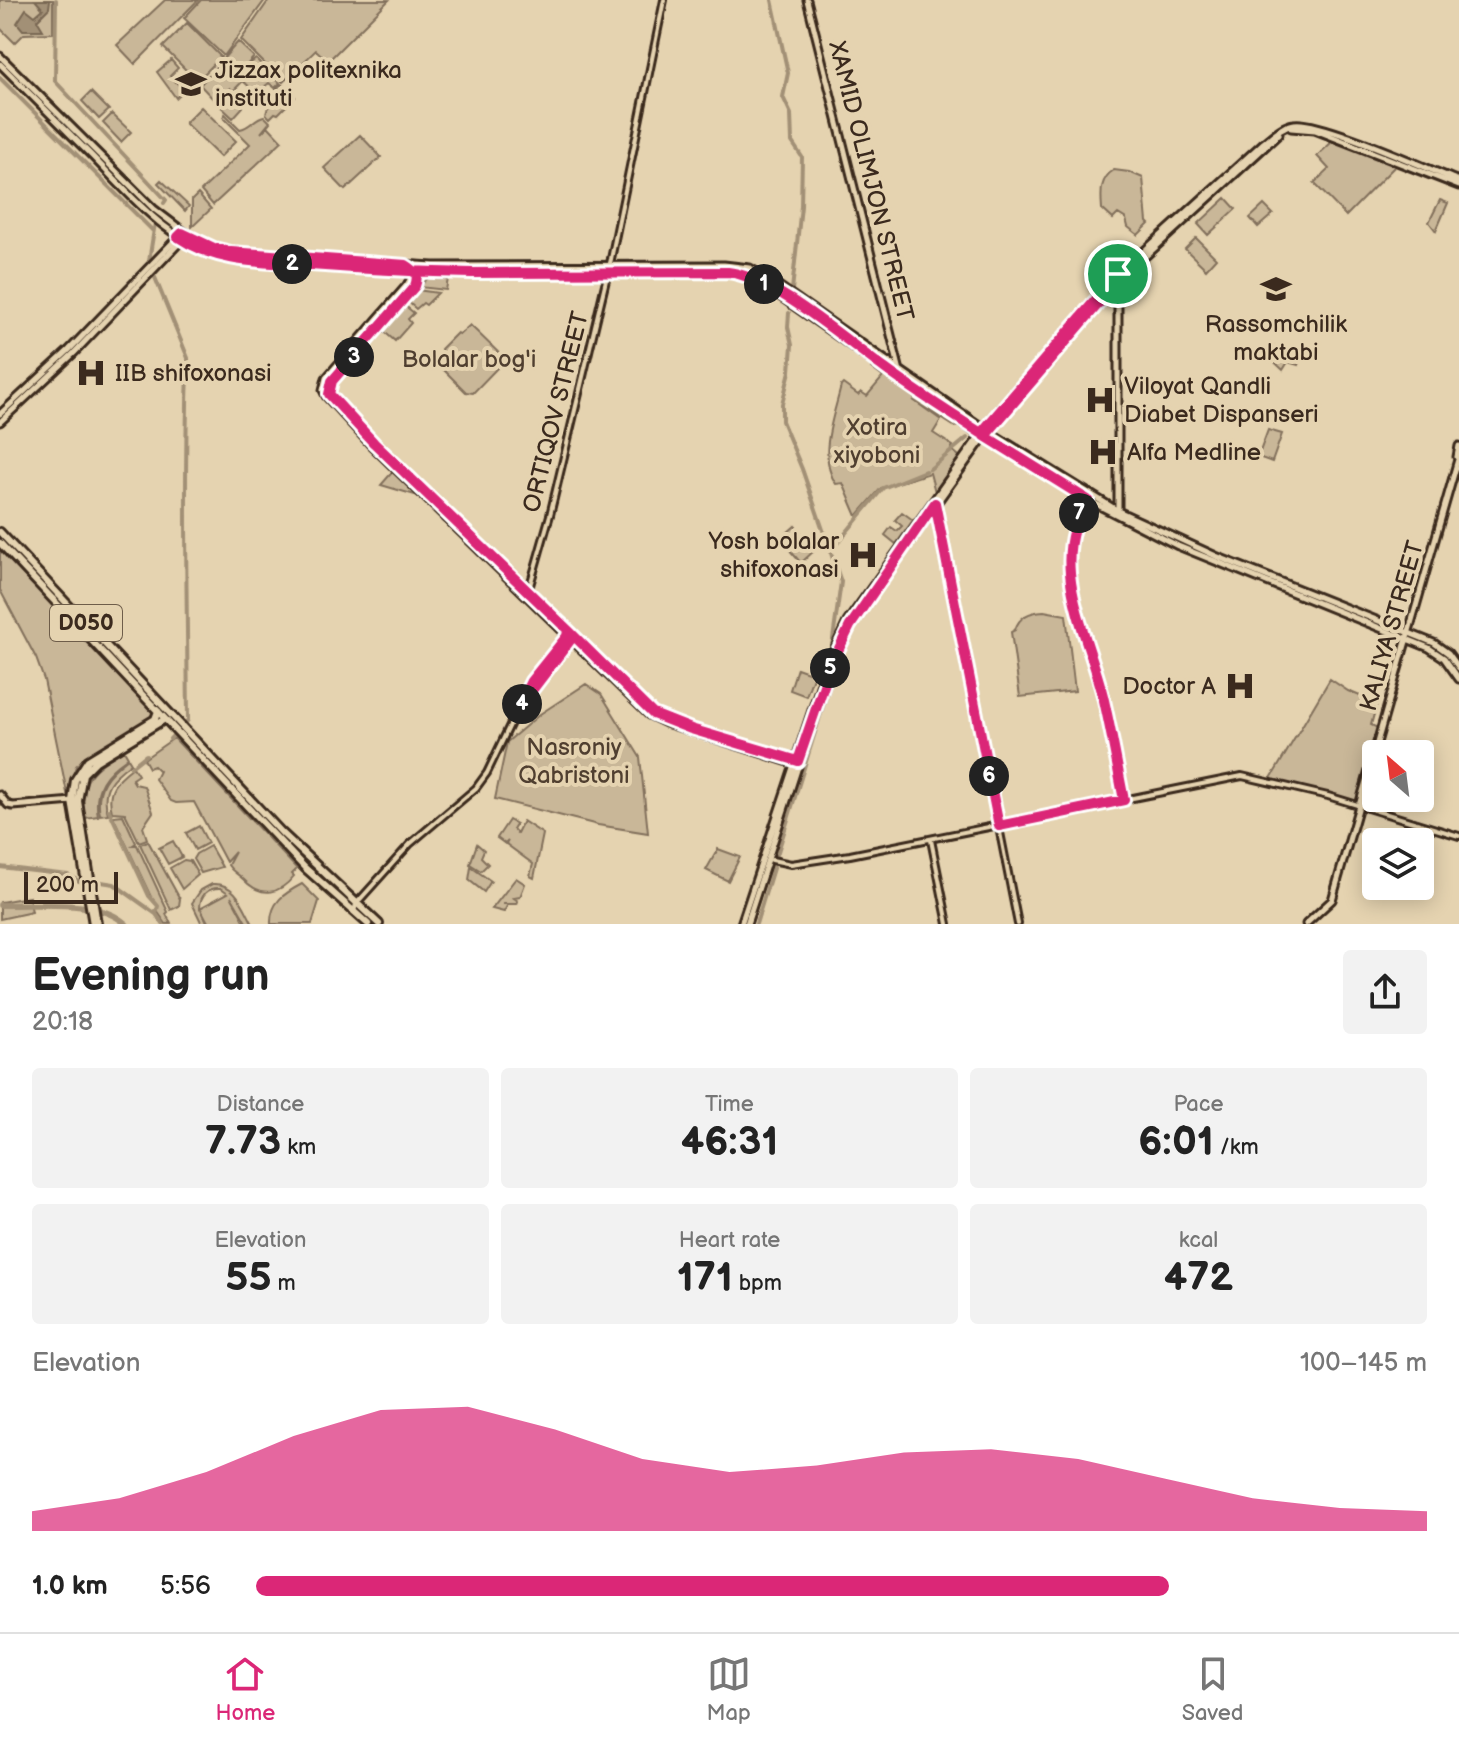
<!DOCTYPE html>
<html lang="en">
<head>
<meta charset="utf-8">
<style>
  :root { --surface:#fff; --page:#f2f2f2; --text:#222; --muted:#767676; --line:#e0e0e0; --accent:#db2777 }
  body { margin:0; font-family:"Balsamiq Sans",sans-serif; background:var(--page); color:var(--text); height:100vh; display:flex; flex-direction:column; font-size:30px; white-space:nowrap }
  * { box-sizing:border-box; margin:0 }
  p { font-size:26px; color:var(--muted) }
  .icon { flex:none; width:44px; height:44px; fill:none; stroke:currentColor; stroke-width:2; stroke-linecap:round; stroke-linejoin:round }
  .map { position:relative; height:924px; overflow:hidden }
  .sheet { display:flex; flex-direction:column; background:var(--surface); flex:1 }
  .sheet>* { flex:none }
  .needle { width:52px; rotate:332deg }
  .controls { position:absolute; left:1362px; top:740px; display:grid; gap:16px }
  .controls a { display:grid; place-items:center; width:72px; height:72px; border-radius:8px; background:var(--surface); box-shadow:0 4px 20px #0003; font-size:40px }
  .scale { position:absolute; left:24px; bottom:20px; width:94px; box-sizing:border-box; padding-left:8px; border:4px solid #3b2a1e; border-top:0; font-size:22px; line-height:28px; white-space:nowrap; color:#3b2a1e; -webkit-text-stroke:6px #e5d3b0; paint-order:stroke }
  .pin { position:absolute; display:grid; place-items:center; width:68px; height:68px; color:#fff; margin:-34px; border:4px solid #fff; border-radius:50%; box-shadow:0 2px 8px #0007 }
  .km { position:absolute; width:40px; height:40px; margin:-20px; border-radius:50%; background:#222; color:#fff; font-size:22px; line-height:40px; text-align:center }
  .round { display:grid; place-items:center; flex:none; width:84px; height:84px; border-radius:8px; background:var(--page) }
  .head { display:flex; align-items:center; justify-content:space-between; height:136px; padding:0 32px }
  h1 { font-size:44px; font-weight:800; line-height:60px }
  .metrics { display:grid; grid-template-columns:repeat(3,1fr); gap:12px; height:136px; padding:8px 32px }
  .metrics div { display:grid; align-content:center; border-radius:8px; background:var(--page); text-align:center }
  .metrics b { font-size:40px; font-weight:800 }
  .metrics small { font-size:22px; font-weight:400 }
  .metrics p { font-size:22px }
  .chart { height:224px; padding:16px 32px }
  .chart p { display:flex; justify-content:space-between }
  .chart svg { width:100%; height:144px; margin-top:8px; fill:var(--accent); opacity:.7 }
  ul { padding:0 32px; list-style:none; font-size:26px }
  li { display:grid; grid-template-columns:128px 96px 1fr; align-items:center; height:60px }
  li i { height:20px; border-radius:10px; background:var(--accent) }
  .menu { display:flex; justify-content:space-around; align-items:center; height:112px; border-top:2px solid var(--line); background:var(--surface); font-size:22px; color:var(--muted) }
  .menu a { display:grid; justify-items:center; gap:4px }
  .menu .selected { color:var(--accent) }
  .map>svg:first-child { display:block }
  .green { fill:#c9b798; stroke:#82705b; stroke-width:2; fill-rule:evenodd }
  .water { fill:#a29076; stroke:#796753; stroke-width:2 }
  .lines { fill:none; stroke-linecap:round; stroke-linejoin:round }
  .canal { stroke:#a29076; stroke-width:4 }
  .river { stroke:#a29076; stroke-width:6 }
  .tertiary-casing { stroke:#3b2a1e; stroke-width:10 }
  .secondary-casing { stroke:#3b2a1e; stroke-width:11 }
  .primary-casing { stroke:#3b2a1e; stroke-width:12 }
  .tertiary { stroke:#e5d3b0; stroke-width:4 }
  .secondary { stroke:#e5d3b0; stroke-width:5 }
  .primary { stroke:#e5d3b0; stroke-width:6 }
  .route-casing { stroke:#fff; stroke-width:16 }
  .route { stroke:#db2777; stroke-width:10 }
  .labels { text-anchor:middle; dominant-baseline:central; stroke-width:8; stroke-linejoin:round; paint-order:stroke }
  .shield { fill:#e5d3b0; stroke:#6e5d4a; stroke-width:2 }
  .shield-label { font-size:22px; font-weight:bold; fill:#3b2a1e }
  .poi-label { font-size:24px; fill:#3b2a1e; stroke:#e5d3b0; text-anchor:start }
  .street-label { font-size:24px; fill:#3b2a1e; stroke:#e5d3b0 }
  .park-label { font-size:24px; fill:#503f30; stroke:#e5d3b0 }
</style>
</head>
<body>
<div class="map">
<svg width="1459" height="924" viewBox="0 0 1459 924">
  <rect width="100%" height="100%" fill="#e5d3b0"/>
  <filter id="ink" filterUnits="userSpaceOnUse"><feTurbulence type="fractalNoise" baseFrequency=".0125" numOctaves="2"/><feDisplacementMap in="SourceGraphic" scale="16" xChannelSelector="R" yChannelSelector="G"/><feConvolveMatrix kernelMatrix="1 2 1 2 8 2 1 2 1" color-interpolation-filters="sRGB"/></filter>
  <g filter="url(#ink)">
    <path class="green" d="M 0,0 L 53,0 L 53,33 L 24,34 L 15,43 L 0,28 Z
      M 165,0 L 198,0 L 135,64 L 117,45 Z
      M 201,0 L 265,0 L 224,56 L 184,18 Z
      M 269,0 L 389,0 L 328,61 L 316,50 L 283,82 L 241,40 Z
      M 187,23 L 221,57 L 197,81 L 163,47 Z
      M 238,42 L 254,57 L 245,67 L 256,59 L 280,83 L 275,88 L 269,83 L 259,91 L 254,91 L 243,81 L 233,91 L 230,88 L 216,102 L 200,85 Z
      M 171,60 L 178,68 L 170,76 L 184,90 L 176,98 L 157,72 Z
      M 281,84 L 295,97 L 278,114 L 275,113 L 270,118 L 266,114 L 268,107 L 280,94 L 276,89 Z
      M 231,90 L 242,101 L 243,107 L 233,118 L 217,103 Z
      M 91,92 L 109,110 L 99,119 L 82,101 Z
      M 201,107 L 236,141 L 220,157 L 185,123 Z
      M 112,114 L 131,132 L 121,142 L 103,123 Z
      M 225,114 L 240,129 C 251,127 254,118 264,116 L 270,122 L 261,133 L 268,126 L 282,141 L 213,205 L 201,191 L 250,144 L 223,117 Z
      M 360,135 L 381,157 L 345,190 L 324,168 Z
      M 1334,140 L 1396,165 L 1346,216 L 1314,183 L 1329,169 L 1317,156 Z
      M 1114,170 L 1129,172 L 1143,178 L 1147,222 L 1149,224 L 1138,235 L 1128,227 L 1126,219 L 1118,214 L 1113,219 L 1102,209 C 1101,194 1099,179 1114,170 Z
      M 161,180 L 189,206 L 185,211 L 158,183 Z
      M 198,194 L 211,209 L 192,227 L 192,200 Z
      M 1226,198 L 1236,209 L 1208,235 L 1198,224 Z
      M 1440,200 L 1448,203 L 1436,231 L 1429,222 Z
      M 1264,205 L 1273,214 L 1258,227 L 1250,218 Z
      M 1196,238 L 1216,258 L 1206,269 L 1185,249 Z
      M 429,277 L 448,279 L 446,290 L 419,287 Z
      M 417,290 L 438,293 L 426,305 L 423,303 L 416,309 L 407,301 Z
      M 403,304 L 414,313 L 408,319 L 411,323 L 395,341 L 381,329 Z
      M 470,325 L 502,356 L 500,365 L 473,393 L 466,392 L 437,363 L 443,354 L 441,349 L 457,333 L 460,334 Z
      M 1269,345 L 1301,356 L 1298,365 L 1288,362 L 1283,370 L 1265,353 Z
      M 873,363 L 976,436 L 975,438 L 959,426 L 955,427 L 913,400 L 941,420 L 933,433 L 953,446 L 951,449 L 960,457 L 935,492 L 930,473 L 881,488 L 857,516 L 843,483 L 836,484 C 817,456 834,416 841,386 L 843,384 L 858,395 L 861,392 L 867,396 L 883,377 L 871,368 Z
      M 1268,430 L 1282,434 L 1272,462 L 1258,457 Z
      M 395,469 L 416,492 L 415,495 L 381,485 Z
      M 902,512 L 913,520 L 896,544 L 885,535 L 891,527 L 897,531 L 902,526 L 895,520 Z
      M 795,526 L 816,549 L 801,563 L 780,539 Z
      M 0,546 L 25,573 L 7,558 L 33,585 L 26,574 L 153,711 L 150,719 L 83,759 L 76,766 L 67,793 L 44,680 L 36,658 L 0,590 Z
      M 1044,611 L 1066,615 L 1075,691 L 1020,697 L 1011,632 L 1015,630 C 1019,616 1030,612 1044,611 Z
      M 797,668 L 814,674 L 806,696 L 790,690 Z
      M 1330,679 L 1348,691 L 1377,703 L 1371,725 L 1378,728 L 1357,802 L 1270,780 Z
      M 586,684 L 601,694 L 640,757 L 648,833 L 598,825 L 495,799 L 507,742 L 540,714 Z
      M 174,738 L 297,869 L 292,874 L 294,876 C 279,895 261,898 243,879 C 237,873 232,872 228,865 L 235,852 L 226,862 L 194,802 L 176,803 L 171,801 L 155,779 L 159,771 L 154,766 L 149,768 L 144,759 Z
      M 124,750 L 128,757 C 105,773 93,787 98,816 L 85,818 C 78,778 92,769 124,750 Z
      M 128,758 L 131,763 C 112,777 100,788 108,814 L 100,815 C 95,787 107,774 128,758 Z
      M 133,767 L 138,775 L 132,779 L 135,784 L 144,786 L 153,812 L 143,827 L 147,839 L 139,842 L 125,813 L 112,812 C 106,790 116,780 133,767 Z
      M 123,815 L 136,843 L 133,845 L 137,845 L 168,912 L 166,914 L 171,924 L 166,924 L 157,911 L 158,905 L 151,897 L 113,816 Z
      M 509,820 L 516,824 L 513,829 L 517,833 L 523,821 L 543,834 L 534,878 L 530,876 L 533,864 L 506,844 L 508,841 L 505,844 L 497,838 Z
      M 199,826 L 208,843 L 195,850 L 186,833 Z
      M 148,841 L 180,899 L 179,906 L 171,910 L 140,844 Z
      M 173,841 L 182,857 L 168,864 L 159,848 Z
      M 477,844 L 484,850 L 481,857 L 488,864 L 481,871 L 470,864 Z
      M 210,846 L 222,867 L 201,873 L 193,859 L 196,854 Z
      M 718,849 L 740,857 L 728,881 L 706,870 Z
      M 184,860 L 190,861 L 198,875 L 182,889 L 170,868 Z
      M 471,867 L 491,881 L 484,892 L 469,880 Z
      M 516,878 L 525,884 L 520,897 L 514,898 L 518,901 L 517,904 L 503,904 L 508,904 L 504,912 L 492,909 Z
      M 212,884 C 236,882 243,906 253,924 L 247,924 L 231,896 L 246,924 L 209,924 L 201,909 L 208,924 L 202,924 L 192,903 L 201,890 ZM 221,888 L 228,893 L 200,908 C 200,895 208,887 221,888 Z
      M 302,884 L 319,901 L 312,924 L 271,924 C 270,902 285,893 302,884 Z
      M 29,897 L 32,912 L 0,919 L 0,902 Z"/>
    <path class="water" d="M 35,0 L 50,0 L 49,8 L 37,20 L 43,30 L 23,30 L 17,23 L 26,9 L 35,16 L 43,9 Z"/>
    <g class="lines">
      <path class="canal" d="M 56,0 L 55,81 L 166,200 L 164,203
        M 772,0 L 788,73 L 783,97 L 791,114 L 792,142 L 802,157 L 801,206 L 792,290
        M 0,78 L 153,231
        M 149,261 L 155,223
        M 154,275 L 188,358 L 188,369 C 184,486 187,603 188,720 L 170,739
        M 789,313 L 788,327 L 792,345 L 790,371 L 782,404 L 782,421 L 802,469 L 841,582 L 832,646
        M 930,469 L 967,438
        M 830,552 L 883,488 L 925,471
        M 131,767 L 146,755
        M 109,810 L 149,896 L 158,906 L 156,914 L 163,924
        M 776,858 L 834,671 L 834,661
        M 0,867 L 68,875 L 79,881
        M 95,881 L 114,884 L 156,914
        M 756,924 L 774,865"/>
      <path class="river" d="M 0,905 C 38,906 98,898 126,924"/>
      <g class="tertiary-casing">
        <path id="tertiary" d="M 1088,500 C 1046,563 1087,631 1103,695 C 1111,729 1117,764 1123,799
          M 935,502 L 1018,924
          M 527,596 L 550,515 L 611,259 L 664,0
          M 524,701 L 572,638 L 571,633
          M 931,840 L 948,924
          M 772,860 L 791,864 L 850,855 L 1242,776 L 1328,796 L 1459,836
          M 354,912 L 356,904 L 410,844 L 476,788 L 487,773 L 531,681 L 567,636 L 568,630"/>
      </g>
      <g class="secondary-casing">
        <path id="secondary" d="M 807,0 L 900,371
          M 0,56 L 154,209 L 191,237 L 214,248 L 245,254 L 433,266 L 724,265 L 750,268 L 769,279 L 985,429 L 1118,511 L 1216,556 L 1434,643 L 1448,653 L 1459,668
          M 0,64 C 31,95 61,125 92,156 C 134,199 172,247 234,259 L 448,272 L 728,272 L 755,279 L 903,382 L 1088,500 L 1178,546 L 1429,648 L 1444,658 L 1459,679
          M 1291,128 L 1315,130 L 1459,186
          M 416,269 L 407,285 L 326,378 L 323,390 L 326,396 L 371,445 L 649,715 L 666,723 L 795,764
          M 1118,279 L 1118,511
          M 333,400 L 329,392 L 332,381 L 415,286 L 416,272
          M 0,414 L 69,350 L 178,237
          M 0,422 L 74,353 L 183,239
          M 1457,457 L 1459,446
          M 734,742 L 797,761
          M 0,795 L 8,805 L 13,806 L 73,801
          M 741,924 L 828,662 L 847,622 L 988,424 L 1110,282 L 1262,144 C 1272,136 1281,126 1294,124 C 1318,119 1430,170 1459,181
          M 747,924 L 831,665 L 850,626 L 868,599 L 992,426 L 1112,287 L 1279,134
          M 1306,924 L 1332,900 L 1459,456"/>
      </g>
      <g class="primary-casing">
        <path id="primary" d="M 0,532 L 282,833 L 379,924
          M 0,543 L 305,868 L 368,924
          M 93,924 L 72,801 L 75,780 L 88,760 L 155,719 L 158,711
          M 97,924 L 78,801 L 83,774 L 96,761 L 165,719"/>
      </g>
      <use href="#tertiary" class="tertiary"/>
      <use href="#secondary" class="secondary"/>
      <use href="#primary" class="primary"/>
    </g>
  </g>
  <g class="lines" filter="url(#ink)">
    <g class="route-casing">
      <path id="route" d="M 1118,274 L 981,433 C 948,412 915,391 884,368 C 845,340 773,277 728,272 L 471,273 C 417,272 364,269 310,265 C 265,262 217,264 178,237 L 182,233 L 214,248 L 231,252 L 406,265 C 416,271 419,275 415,286 L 332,381 L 329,394 L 374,443 L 568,630 L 572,638 L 517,710 L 531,681 L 567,636 L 568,630 L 653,714 L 691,729 L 798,761 L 831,665 L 850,626 L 935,503 L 999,826 L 1124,800 C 1117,765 1111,730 1103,696 C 1088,633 1045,561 1088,500 L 985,436 L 1118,281 L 1118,274"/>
    </g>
    <use href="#route" class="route"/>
  </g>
  <defs>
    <g id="university-bare" transform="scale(2.4)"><path d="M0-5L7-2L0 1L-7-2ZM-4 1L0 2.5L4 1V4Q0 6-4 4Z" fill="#3b2a1e" stroke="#e5d3b0" stroke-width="2.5" paint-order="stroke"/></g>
    <g id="hospital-bare" transform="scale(2.4)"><path d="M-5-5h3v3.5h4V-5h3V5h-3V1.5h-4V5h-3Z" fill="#3b2a1e" stroke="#e5d3b0" stroke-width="2.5" paint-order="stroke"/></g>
  </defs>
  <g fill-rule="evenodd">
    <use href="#university-bare" x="191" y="84"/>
    <use href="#university-bare" x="1276" y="289"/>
    <use href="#hospital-bare" x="91" y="373"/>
    <use href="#hospital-bare" x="1100" y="400"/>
    <use href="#hospital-bare" x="1103" y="452"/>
    <use href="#hospital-bare" x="863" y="555"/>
    <use href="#hospital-bare" x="1240" y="686"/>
  </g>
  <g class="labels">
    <rect class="shield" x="50" y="605" width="72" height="36" rx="6"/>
    <g class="shield-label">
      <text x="86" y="623">D050</text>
    </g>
    <g class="poi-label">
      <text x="215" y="70">Jizzax politexnika<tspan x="215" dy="28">instituti</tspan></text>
      <text x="1276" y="324" text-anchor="middle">Rassomchilik<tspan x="1276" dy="28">maktabi</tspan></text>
      <text x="115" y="373">IIB shifoxonasi</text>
      <text x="1124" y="386">Viloyat Qandli<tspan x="1124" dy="28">Diabet Dispanseri</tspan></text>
      <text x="1127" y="452">Alfa Medline</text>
      <text x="839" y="541" text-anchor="end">Yosh bolalar<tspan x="839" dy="28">shifoxonasi</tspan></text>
      <text x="1216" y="686" text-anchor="end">Doctor A</text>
    </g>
    <g class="street-label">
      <text transform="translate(871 181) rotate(76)">XAMID OLIMJON STREET</text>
      <text transform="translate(556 412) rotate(-76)">ORTIQOV STREET</text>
      <text transform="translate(1392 626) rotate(-74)">KALIYA STREET</text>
    </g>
    <g class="park-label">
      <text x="469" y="359">Bolalar bog'i</text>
      <text x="877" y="427">Xotira<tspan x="877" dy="28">xiyoboni</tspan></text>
      <text x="574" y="747">Nasroniy<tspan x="574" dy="28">Qabristoni</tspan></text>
    </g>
  </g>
</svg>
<div class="controls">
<a><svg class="needle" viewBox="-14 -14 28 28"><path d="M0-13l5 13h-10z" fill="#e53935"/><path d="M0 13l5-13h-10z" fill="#767676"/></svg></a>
<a><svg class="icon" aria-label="layers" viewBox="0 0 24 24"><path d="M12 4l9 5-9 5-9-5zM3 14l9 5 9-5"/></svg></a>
</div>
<div class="scale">200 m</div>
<div class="pin" style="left:1118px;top:274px;background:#1e9e55"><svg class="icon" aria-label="arrive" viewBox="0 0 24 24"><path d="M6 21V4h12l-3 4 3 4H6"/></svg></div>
<b class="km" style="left:764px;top:284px">1</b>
<b class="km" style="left:292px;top:264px">2</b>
<b class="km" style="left:354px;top:357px">3</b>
<b class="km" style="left:522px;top:704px">4</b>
<b class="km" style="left:830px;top:668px">5</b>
<b class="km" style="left:989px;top:776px">6</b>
<b class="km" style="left:1079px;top:513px">7</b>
</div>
<section class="sheet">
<div class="head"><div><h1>Evening run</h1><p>20:18</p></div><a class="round"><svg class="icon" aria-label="share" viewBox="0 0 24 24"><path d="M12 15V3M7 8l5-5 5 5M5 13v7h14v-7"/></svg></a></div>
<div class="metrics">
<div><p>Distance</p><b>7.73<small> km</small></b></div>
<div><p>Time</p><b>46:31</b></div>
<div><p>Pace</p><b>6:01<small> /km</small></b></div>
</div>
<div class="metrics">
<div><p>Elevation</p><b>55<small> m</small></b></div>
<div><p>Heart rate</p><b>171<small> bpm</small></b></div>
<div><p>kcal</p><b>472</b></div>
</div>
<div class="chart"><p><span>Elevation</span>100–145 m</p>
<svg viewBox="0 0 160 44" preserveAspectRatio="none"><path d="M0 44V38L10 34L20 26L30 15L40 7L50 6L60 13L70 22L80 26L90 24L100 20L110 19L120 22L130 28L140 34L150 37L160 38V44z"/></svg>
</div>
<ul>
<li><b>1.0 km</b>5:56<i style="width:78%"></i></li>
</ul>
</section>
<nav class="menu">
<a class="selected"><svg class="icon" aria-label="home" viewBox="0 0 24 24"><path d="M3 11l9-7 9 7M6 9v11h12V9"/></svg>Home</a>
<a><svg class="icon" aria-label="map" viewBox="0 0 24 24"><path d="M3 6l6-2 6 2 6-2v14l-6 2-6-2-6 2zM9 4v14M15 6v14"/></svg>Map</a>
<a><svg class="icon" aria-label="saved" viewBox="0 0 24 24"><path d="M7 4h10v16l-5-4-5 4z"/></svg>Saved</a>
</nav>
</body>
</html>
